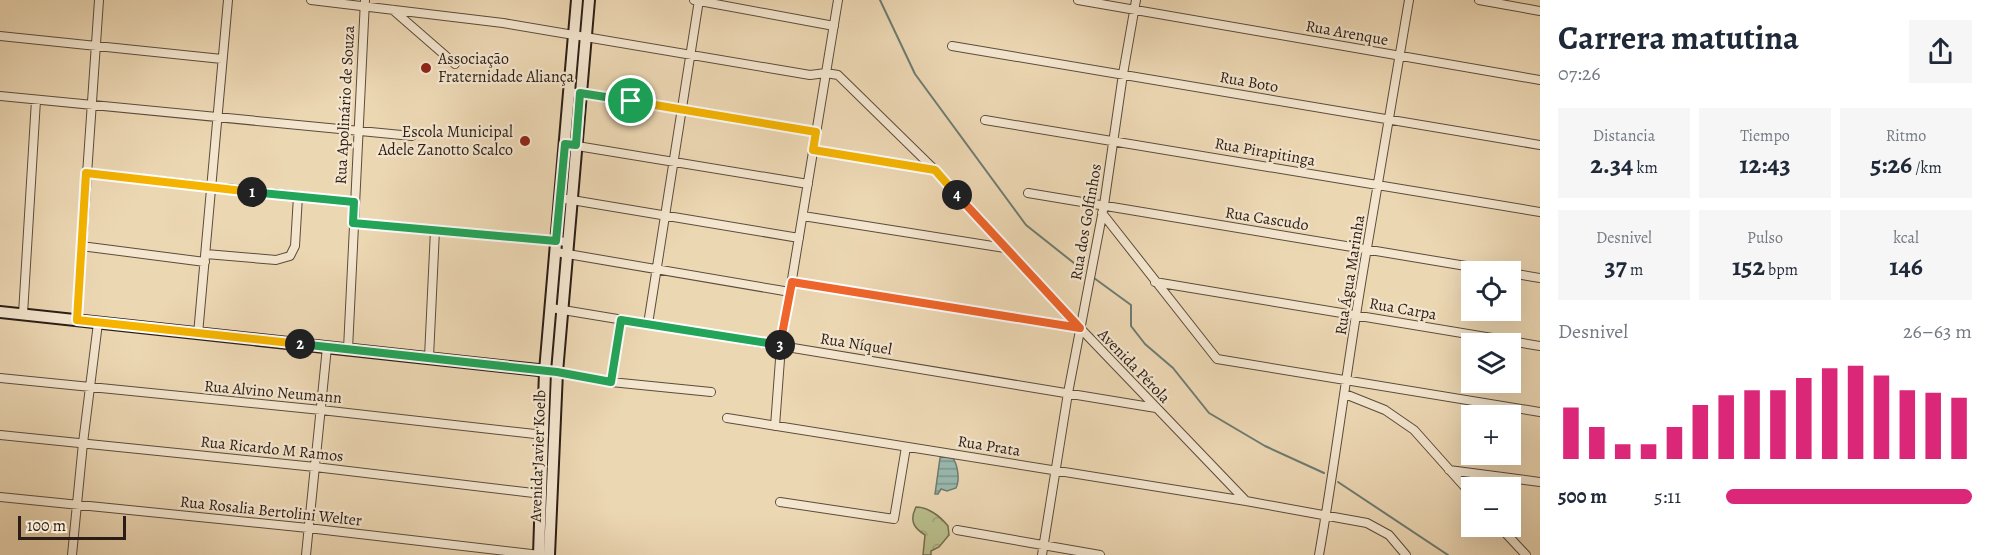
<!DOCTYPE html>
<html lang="es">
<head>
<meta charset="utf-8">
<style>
  :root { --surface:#fff; --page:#f6f6f7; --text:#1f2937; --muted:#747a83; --accent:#db2777 }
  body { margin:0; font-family:Alegreya,serif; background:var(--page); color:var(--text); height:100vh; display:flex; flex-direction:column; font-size:22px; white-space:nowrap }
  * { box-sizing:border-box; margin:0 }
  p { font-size:20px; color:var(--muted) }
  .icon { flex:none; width:33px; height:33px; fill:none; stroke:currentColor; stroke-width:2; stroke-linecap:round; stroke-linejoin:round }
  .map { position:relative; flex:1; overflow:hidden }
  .sheet { display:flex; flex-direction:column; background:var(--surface); width:450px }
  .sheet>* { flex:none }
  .controls { position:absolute; left:1461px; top:261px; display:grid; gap:12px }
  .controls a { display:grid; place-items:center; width:60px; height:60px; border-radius:0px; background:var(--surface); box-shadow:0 6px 24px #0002; font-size:30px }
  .scale { position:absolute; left:18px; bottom:15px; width:108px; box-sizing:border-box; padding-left:6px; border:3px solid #2b1d15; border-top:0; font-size:16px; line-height:21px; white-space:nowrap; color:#2b1d15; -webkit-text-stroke:4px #f3e5ce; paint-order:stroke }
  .pin { position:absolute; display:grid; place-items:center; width:51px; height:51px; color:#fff; margin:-26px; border:3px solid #fff; border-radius:50%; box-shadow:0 2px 6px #0007 }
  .km { position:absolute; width:30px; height:30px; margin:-15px; border-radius:50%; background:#222; color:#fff; font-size:16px; line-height:30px; text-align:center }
  .round { display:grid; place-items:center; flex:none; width:63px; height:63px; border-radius:0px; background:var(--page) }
  .headline { display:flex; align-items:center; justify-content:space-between; height:102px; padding:0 18px }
  h1 { font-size:33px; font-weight:600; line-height:45px }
  .metrics { display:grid; grid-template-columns:repeat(3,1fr); gap:9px; height:102px; padding:6px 18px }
  .metrics div { display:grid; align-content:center; border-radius:0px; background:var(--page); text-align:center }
  .metrics b { font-size:26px; font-weight:600 }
  .metrics small { font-size:16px; font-weight:400 }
  .metrics p { font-size:16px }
  .chart { height:168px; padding:12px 18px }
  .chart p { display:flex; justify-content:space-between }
  .chart svg { width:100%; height:108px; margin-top:6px; stroke:var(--accent); stroke-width:6 }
  ul { padding:0 18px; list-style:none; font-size:20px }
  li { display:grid; grid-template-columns:96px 72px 1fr; align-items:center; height:45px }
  li i { height:15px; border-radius:8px; background:var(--accent) }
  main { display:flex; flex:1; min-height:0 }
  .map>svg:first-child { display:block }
  .forest { fill:url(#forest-crowns); stroke:#726e50; stroke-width:1.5 }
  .water { fill:url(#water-rules); stroke:#6d7b71; stroke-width:1.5 }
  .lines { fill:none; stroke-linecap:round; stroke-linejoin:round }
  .stream { stroke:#6d7b71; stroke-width:2 }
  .street-casing { stroke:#5b4c3c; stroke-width:10 }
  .secondary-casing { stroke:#2b1d15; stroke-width:14 }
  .street { stroke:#f3e5ce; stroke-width:8 }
  .secondary { stroke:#f3e5ce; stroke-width:10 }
  .split-1-casing { stroke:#fff; stroke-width:12 }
  .split-2-casing { stroke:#fff; stroke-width:12 }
  .split-3-casing { stroke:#fff; stroke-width:12 }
  .split-4-casing { stroke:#fff; stroke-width:12 }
  .split-5-casing { stroke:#fff; stroke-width:12 }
  .split-1 { stroke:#22a559; stroke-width:8 }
  .split-2 { stroke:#f5b400; stroke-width:8 }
  .split-3 { stroke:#22a559; stroke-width:8 }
  .split-4 { stroke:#f0652b; stroke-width:8 }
  .split-5 { stroke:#f5b400; stroke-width:8 }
  .poi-dot { fill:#8f2418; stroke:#f3e5ce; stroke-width:2 }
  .labels { text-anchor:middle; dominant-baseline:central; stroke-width:4.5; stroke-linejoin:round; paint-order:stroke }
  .street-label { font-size:16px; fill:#2b1d15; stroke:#f3e5ce }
  .poi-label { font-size:16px; fill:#2b1d15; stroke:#f3e5ce; text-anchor:start }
</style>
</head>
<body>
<main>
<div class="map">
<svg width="1540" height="555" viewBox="0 0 1540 555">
  <defs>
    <pattern id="forest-crowns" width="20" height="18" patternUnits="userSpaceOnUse" patternTransform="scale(1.5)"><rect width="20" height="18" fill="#b9be8b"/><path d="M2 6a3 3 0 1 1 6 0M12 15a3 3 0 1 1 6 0" fill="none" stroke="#9fa377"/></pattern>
    <pattern id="water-rules" width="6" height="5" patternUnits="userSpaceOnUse" patternTransform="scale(1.5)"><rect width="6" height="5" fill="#99b9af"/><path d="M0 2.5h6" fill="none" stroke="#7d968d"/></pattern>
  </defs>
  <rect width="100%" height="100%" fill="#ecd7b3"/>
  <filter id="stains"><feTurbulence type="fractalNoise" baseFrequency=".00333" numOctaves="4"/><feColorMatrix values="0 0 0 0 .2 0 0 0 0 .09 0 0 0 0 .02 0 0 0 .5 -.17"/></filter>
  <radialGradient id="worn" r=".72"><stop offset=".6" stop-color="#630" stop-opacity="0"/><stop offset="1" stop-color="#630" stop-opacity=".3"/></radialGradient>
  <path class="forest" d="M 916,507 C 928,507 940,516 948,526 L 949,535 L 939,547 L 931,551 L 931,555 L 923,555 L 925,535 C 914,528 909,521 916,507 Z"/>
  <path class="water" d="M 942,457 L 952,457 C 958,464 960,480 956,488 L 947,491 L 941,489 L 938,494 L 935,494 L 940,458 Z"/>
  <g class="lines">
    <path class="stream" d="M 880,0 L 915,74 L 1026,225 L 1084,271
      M 1094,278 L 1131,305 L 1131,326 L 1145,344 L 1173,368 L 1209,413 L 1265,446 L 1324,473
      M 1338,482 L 1448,555"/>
    <g class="street-casing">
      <path id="street" d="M 311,0 L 503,23 L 810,75 L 826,73 L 838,75 L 935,170 L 1080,328 L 1246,501
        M 694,0 L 834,26
        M 1078,0 L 1540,80
        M 1479,0 L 1540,11
        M 393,10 L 455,64
        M 0,36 L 222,59
        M 952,46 L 1540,145
        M 569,92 L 682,109 L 816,132
        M 0,96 L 412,136
        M 985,120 L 1540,212
        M 565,144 L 808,184
        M 813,150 L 935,170
        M 86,173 L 354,202
        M 1028,193 L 1502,272
        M 560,198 L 799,238
        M 1102,213 L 1217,359 L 1540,412
        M 803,216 L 1005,248
        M 353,223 L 567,242
        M 81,246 L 205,262
        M 556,252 L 790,292
        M 206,254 L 276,260 L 290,256 L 295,246 L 298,196
        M 1510,273 L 1540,278
        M 792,282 L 1080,328
        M 1155,282 L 1540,346
        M 551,308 L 1156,408
        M 23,314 L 36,100
        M 77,320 L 99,0
        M 648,324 L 699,0
        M 198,334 L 228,0
        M 348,349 L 365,0
        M 429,357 L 435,230
        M 557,372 L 611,382 L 711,392
        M 0,378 L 321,410 L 544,435
        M 611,382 L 621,320
        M 1345,394 L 1385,410 L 1414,430 L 1472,495
        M 727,418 L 1246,501 L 1367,523 L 1389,535 L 1406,555
        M 775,426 L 781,346 L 838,0
        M 0,435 L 315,467 L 542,494
        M 1449,470 L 1540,482
        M 0,497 L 308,528 L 540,555
        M 780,502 L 894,519 L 906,447
        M 1499,526 L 1526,555
        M 957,530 L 1100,555
        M 72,555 L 83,443 L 98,323
        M 306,555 L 327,347
        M 1042,555 L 1068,393 L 1104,205 L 1123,74 L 1136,0
        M 1319,555 C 1337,453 1349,350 1367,248 C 1381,165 1395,83 1409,0"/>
    </g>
    <g class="secondary-casing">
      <path id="secondary" d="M 0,312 L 557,372
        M 539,555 L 545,371 L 577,0
        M 549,555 L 557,372 L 589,0"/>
    </g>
    <use href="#street" class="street"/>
    <use href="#secondary" class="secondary"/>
  </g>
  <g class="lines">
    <g class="split-1-casing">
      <path id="split-1" d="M 252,192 L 354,202 L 353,223 L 556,241 L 565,144 L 576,145 L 580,93 L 631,101"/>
    </g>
    <g class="split-2-casing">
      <path id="split-2" d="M 252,192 L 86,173 L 77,320 L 300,344"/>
    </g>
    <g class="split-3-casing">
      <path id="split-3" d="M 300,344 L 557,372 L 611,382 L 621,320 L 780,345"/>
    </g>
    <g class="split-4-casing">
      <path id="split-4" d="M 780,345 L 792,282 L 1080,328 L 957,195"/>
    </g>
    <g class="split-5-casing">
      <path id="split-5" d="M 631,101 L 816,132 L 813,150 L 935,170 L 957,195"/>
    </g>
    <use href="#split-1" class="split-1"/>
    <use href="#split-2" class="split-2"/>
    <use href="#split-3" class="split-3"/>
    <use href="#split-4" class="split-4"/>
    <use href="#split-5" class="split-5"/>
  </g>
  <g class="poi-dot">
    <circle cx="426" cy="68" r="6"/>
    <circle cx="525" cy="141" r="6"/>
  </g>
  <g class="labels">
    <g class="street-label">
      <text transform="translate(1347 33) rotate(10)">Rua Arenque</text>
      <text transform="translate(1249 82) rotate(10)">Rua Boto</text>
      <text transform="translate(345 105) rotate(-87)">Rua Apolinário de Souza</text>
      <text transform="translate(1265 152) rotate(10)">Rua Pirapitinga</text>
      <text transform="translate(1267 219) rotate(9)">Rua Cascudo</text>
      <text transform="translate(1086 222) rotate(-80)">Rua dos Golfinhos</text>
      <text transform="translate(1350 275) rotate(-81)">Rua Água Marinha</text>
      <text transform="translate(1403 309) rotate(10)">Rua Carpa</text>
      <text transform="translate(856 344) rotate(9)">Rua Níquel</text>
      <text transform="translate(1134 366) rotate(46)">Avenida Pérola</text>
      <text transform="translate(273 392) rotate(5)">Rua Alvino Neumann</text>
      <text transform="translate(989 446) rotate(9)">Rua Prata</text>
      <text transform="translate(272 449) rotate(6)">Rua Ricardo M Ramos</text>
      <text transform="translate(538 456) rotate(-88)">Avenida Javier Koelb</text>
      <text transform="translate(271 511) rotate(6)">Rua Rosalia Bertolini Welter</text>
    </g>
    <g class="poi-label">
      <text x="438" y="59">Associação<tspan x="438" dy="18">Fraternidade Aliança</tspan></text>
      <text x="513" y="132" text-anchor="end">Escola Municipal<tspan x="513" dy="18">Adele Zanotto Scalco</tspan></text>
    </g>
  </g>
  <rect width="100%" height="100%" filter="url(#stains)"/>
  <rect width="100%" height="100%" fill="url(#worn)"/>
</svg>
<div class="controls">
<a><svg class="icon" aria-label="locate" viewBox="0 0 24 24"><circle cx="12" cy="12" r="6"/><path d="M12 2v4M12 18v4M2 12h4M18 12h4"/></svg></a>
<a><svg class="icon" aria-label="layers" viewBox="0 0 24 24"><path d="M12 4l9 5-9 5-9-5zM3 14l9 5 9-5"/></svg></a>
<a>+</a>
<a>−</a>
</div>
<div class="scale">100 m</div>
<div class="pin" style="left:631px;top:101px;background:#1e9e55"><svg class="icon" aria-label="arrive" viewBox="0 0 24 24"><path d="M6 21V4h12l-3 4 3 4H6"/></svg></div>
<b class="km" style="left:252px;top:192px">1</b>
<b class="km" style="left:300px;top:344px">2</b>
<b class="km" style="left:780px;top:345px">3</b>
<b class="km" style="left:957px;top:195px">4</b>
</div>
<section class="sheet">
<div class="headline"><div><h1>Carrera matutina</h1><p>07:26</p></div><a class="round"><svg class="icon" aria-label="share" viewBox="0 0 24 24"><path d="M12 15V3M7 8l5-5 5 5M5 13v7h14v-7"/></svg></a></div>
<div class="metrics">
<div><p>Distancia</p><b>2.34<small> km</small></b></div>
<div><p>Tiempo</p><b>12:43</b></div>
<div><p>Ritmo</p><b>5:26<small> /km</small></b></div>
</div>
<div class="metrics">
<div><p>Desnivel</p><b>37<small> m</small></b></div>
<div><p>Pulso</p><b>152<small> bpm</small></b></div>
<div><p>kcal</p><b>146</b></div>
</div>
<div class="chart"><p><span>Desnivel</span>26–63 m</p>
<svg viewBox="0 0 160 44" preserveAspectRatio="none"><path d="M5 44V23M15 44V31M25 44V38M35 44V38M45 44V31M55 44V22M65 44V18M75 44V16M85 44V16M95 44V11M105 44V7M115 44V6M125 44V10M135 44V16M145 44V17M155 44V19"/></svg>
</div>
<ul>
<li><b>500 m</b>5:11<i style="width:100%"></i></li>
</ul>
</section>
</main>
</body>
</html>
